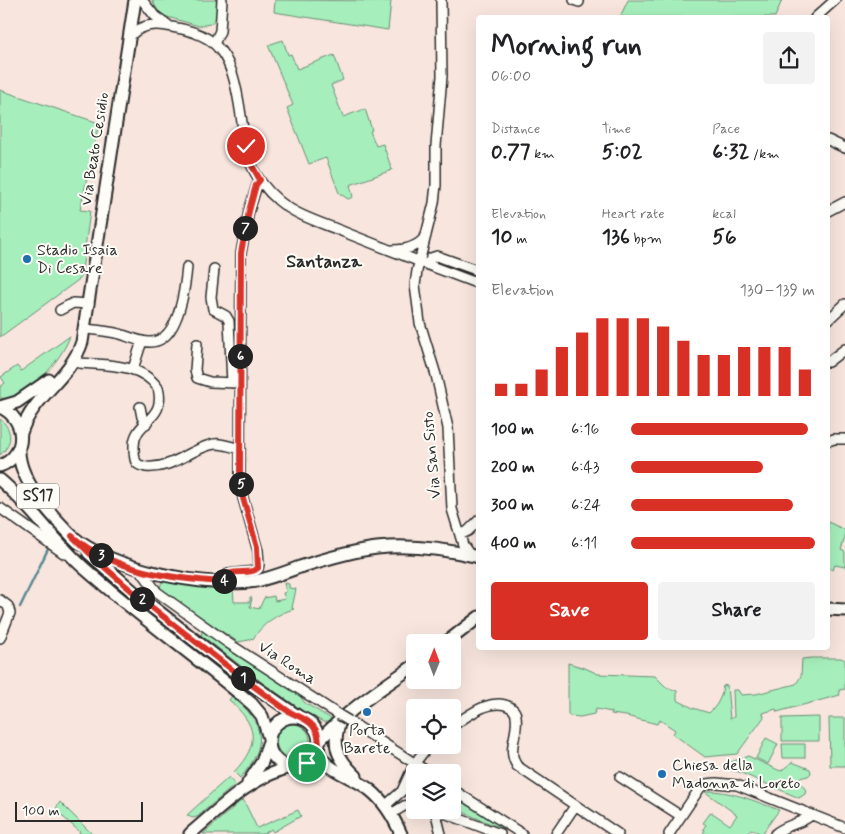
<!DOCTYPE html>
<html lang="en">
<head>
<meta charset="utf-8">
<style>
  :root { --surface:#fff; --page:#f2f2f2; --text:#202124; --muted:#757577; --accent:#d93025 }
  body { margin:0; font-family:Mynerve,sans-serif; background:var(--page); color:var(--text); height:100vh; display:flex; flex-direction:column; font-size:19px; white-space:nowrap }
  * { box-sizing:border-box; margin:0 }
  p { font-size:16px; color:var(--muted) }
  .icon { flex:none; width:28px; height:28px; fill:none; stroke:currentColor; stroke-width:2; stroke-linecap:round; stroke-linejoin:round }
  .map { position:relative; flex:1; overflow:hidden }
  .side { position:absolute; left:476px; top:15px; width:354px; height:635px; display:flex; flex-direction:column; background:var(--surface); border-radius:5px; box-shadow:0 5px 20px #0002 }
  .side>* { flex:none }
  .needle { width:32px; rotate:1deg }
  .tools { position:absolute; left:406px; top:634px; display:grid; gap:10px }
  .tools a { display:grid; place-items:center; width:55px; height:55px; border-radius:5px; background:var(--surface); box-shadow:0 5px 20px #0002; font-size:25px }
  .scale { position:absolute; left:15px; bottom:12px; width:128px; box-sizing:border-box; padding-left:5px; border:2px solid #2b2b2b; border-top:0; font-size:14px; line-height:18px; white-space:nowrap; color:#2b2b2b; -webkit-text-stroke:4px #fdfcf7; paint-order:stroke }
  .pin { position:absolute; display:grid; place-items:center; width:42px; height:42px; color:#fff; margin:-21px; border:2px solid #fff; border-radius:50%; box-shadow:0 1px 5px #0007 }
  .km { position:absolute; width:25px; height:25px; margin:-12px; border-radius:50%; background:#222; color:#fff; font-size:14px; line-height:25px; text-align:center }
  .round { display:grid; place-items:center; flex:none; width:52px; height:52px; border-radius:5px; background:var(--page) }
  .head { display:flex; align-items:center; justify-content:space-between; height:85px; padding:0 15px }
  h1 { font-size:28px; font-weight:700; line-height:38px }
  .metrics { display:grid; grid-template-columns:repeat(3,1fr); gap:8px; height:85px; padding:5px 15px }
  .metrics div { display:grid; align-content:center }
  .metrics b { font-size:21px; font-weight:700 }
  .metrics small { font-size:14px; font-weight:400 }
  .metrics p { font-size:14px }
  .chart { height:140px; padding:10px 15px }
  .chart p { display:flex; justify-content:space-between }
  .chart svg { width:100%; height:90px; margin-top:5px; stroke:var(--accent); stroke-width:6 }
  .action { display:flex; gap:10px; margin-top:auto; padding:10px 15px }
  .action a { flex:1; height:58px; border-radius:5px; background:var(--accent); color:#fff; font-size:20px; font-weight:700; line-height:58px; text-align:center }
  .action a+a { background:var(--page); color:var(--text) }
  ul { padding:0 15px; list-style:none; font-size:16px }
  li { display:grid; grid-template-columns:80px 60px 1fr; align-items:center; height:38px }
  li i { height:12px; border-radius:6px; background:var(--accent) }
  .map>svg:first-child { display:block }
  .green { fill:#a6efbc; stroke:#688d74 }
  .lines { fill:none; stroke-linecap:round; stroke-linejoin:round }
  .stream { stroke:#5a8894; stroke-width:2.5 }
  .minor-casing { stroke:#2b2b2b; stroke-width:12 }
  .major-casing { stroke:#2b2b2b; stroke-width:15 }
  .minor { stroke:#fdfcf7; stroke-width:9 }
  .major { stroke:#fdfcf7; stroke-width:11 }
  .minor-bridge-casing { stroke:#2b2b2b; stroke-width:12; stroke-linecap:butt }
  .minor-bridge { stroke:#fdfcf7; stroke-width:9 }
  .route-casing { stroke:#fff; stroke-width:10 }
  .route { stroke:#d93025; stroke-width:6 }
  .poi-dot { fill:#1f6fb2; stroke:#fdfcf7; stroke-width:2 }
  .labels { text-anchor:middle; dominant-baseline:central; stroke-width:4; stroke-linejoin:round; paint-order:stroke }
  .shield { fill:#fdfcf7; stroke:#6a6a68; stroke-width:1 }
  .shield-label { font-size:15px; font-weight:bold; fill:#2b2b2b }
  .street-label { font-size:16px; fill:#2b2b2b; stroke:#fdfcf7 }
  .poi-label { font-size:16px; fill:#2b2b2b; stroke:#fdfcf7; text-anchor:start }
  .neighbourhood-label { font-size:18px; font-weight:bold; fill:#2b2b2b; stroke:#fdfcf7 }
</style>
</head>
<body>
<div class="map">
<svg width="845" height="834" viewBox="0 0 845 834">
  <rect width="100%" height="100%" fill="#f8e6de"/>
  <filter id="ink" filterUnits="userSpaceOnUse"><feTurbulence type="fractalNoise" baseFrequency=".02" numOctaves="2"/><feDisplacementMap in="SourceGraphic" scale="10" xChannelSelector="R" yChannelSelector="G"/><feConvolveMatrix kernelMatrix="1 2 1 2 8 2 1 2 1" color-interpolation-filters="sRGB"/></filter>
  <g filter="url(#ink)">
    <path class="green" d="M 152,0 L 219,0 L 218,17 L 210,24 L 199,26 L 164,16 L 158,11 Z
      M 275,0 L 391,1 L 388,30 L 274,12 Z
      M 628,0 L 782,0 L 775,17 L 620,17 Z
      M 283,40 L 288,55 L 291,54 L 297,69 L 334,55 L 343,80 L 331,85 L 343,117 L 365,109 L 372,130 L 370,131 L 376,146 L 383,144 L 392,170 L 350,185 L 353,197 L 348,199 L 339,193 L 326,158 L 309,164 L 287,108 L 293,105 L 268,45 Z
      M 0,90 L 99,123 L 80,210 L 90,211 L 81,278 L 0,337 Z
      M 70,336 C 63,358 26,403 0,398 L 0,387 L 5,383 L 1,377 L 17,366 L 21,371 Z
      M 0,419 C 13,429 13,445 0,455 Z
      M 828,522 L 845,530 L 845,538 L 841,550 L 845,552 L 845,567 L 835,565 L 833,570 L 828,568 Z
      M 162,581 L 178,584 L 233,588 L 234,602 L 250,602 L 250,597 L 252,598 L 250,607 L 259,609 L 264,598 L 274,596 L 275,601 L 285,599 L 283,593 L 286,592 L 284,583 L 289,584 L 289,588 L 296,589 L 292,608 L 294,609 C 278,613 261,625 253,639 L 251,638 L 249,640 L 238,642 L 174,599 L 159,591 Z
      M 202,631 L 204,631 L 299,695 L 305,703 L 333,720 L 328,722 L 323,722 L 300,709 L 264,684 L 201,635 Z
      M 812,658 L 841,658 L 845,660 L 845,689 L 839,690 L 840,695 L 777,712 L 776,709 L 763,713 L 764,717 L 737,754 L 705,757 L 673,734 L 675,730 L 660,720 L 657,724 L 626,716 L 611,714 L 612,712 L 596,709 L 594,714 L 580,717 L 569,716 L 568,714 L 568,663 L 585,668 L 598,674 L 655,676 L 666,687 L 677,691 L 677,700 L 693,708 L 709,713 C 718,705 721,698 723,686 L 727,685 L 730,719 L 734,717 L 733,690 L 738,690 L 741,695 L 756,694 L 796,684 L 801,676 L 802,659 Z
      M 232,696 C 265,723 269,746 240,778 L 234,772 C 261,743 257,725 229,700 Z
      M 819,717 L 819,741 L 782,741 L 782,718 Z
      M 829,718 L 845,718 L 845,766 L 830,766 Z
      M276 741a17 17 0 1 1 34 0a17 17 0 1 1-34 0Z
      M 766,738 L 778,744 L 768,764 L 756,758 Z
      M 782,744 L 805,744 L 805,758 L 783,758 Z
      M 748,756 L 778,770 L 781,771 L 792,762 L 810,769 L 811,773 L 808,776 L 799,778 L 801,784 L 806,790 L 805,794 L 799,798 L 739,772 L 724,769 L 725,764 Z
      M 229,777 L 235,785 L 197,817 L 192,818 L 187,815 Z
      M 704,791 C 731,790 754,801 779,810 L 762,834 L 751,829 L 747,834 L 726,834 L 722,832 L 720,834 L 703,834 L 705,830 L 703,829 L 706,825 L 703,823 L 711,812 L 730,825 L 737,815 Z
      M 453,795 L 507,830 L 513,833 L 453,808 Z
      M 243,799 L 257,828 L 298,810 L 301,816 L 273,832 L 271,829 L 264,834 L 203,834 Z
      M 60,802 L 92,834 L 79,834 L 80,832 L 55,810 Z"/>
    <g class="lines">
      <path class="stream" d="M 20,607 L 48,549"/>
      <g class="minor-casing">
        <path id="minor" d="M 142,0 L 154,15 L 168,25
          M 441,0 L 442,76 L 436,146 L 436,185 L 434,203 L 417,271 L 415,285 L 420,323 L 436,375 L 448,428 L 452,509 L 463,545 L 470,555
          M 574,0 L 579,2
          M 815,18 L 835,0
          M 130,36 C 141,24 156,23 172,27 C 184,29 197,32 208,39 C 244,63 237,123 250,161 C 255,176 267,191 279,201 C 297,216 322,223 344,232 C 389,250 433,267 479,284
          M 214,44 L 220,31 L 222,0
          M 828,140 L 845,148
          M 828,211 L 845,202
          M 393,250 C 406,250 418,247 426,236
          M 428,265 L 431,258 L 437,256 L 479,271
          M 214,269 L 211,297 L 213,309 L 226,316 L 229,321 L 232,383
          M 60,310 L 73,303 L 89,304
          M 828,320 L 845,304
          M 85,329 C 96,330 108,331 120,334 C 130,337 140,342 150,342 C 179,342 185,288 187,267
          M 197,344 L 195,370 L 197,378 L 210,382 L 237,383
          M 74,361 L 79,363 C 106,365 141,363 158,388 C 167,421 133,420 134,447 C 134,452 134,458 136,462 C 138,466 143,466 146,467 C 172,469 188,451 210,445 C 222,441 229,448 240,448
          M 828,362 L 845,349
          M 133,369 L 142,341
          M 140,407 L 142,417 L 146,424
          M 828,441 L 834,439 L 845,439
          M 0,508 L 65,554
          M 460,535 L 468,531 L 479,520
          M 139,568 L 157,592 L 228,643 L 339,715
          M 224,582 L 228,574 L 255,571 L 258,569 L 259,564 L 258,551 L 243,498 L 240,478 L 241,253 L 249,211 L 257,185 L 260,180
          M 0,600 L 8,606 L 10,613 L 0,638
          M 349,721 L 428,772
          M 452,726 C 467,717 491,696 510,707 C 513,709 516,712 516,716 C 519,734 506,749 517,766 L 618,834
          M 418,759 L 429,745
          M 620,777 L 681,816
          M 452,789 L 522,834
          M 385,806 L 402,791 L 412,769
          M 435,810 L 441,834
          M 436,810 L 500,834
          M 391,814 L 404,806 L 415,804
          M 556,834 L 575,806
          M 669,834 L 700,788 L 706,784 L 716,783 L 737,785 L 845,828
          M 775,834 C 786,824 802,824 811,815"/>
      </g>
      <g class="major-casing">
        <path id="major" d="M 0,407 L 17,402 L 49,380
          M 0,407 C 27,419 28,455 0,466
          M 21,433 C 33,395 70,379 82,342 L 135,0
          M 19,448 C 17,481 56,520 78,542
          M 0,480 C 31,506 54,541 84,568 C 138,616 197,657 252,704 L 262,716 L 269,738
          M 72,536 C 109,569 208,589 256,581 C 271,578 286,572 300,567 C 325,559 351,551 377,548 C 411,544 445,549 479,557
          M 89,553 L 135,593 L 251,684 L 299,717
          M 828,609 L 845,610
          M 447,642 L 479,617
          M269 742a25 25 0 1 1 50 0a25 25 0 1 1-50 0Z
          M 340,721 C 331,746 338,759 356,776
          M 319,741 C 346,711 382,688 415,665
          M 318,749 C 321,770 354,776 370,790 C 384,801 394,818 401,834
          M 248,783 L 262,762 L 268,744
          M 190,834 C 222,807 250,777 291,767"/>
      </g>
      <use href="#minor" class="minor"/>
      <use href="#major" class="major"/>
      <g class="minor-bridge-casing">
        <path id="minor-bridge" d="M 339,715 L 349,721"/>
      </g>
      <use href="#minor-bridge" class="minor-bridge"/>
    </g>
  </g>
  <g class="lines" filter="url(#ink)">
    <g class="route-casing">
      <path id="route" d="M 246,146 L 250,162 L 260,180 L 256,185 L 249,211 L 241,253 L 240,478 L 243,498 L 257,547 L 258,568 C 249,577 226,565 224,582 C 173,579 112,571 72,536 C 126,591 190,637 251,684 C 263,693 275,702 288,711 C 296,716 307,718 313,726 C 323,738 319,754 307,763"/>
    </g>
    <use href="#route" class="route"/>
  </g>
  <g class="poi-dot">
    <circle cx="27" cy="259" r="5"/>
    <circle cx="367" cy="712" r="5"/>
    <circle cx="662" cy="774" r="5"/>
  </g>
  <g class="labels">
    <rect class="shield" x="17" y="483.5" width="42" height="25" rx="4"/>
    <g class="shield-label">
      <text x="38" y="496">SS17</text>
    </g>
    <g class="street-label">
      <text transform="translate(95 149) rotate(-81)">Via Beato Cesidio</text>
      <text transform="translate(432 455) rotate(-95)">Via San Sisto</text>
      <text transform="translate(287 663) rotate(33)">Via Roma</text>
    </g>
    <g class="poi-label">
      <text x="37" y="250">Stadio Isaia<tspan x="37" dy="18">Di Cesare</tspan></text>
      <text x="367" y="730" text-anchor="middle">Porta<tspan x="367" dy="18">Barete</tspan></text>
      <text x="672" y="765">Chiesa della<tspan x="672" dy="18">Madonna di Loreto</tspan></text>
    </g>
    <g class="neighbourhood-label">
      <text x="324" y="262">Santanza</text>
    </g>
  </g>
</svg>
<div class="tools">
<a><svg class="needle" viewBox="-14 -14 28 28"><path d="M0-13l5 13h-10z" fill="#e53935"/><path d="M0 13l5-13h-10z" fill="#757577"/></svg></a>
<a><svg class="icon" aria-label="locate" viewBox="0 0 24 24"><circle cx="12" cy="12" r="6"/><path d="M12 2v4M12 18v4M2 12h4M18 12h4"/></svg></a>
<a><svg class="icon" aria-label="layers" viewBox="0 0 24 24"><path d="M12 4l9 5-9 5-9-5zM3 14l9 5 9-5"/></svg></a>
</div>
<div class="scale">100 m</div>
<div class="pin" style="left:307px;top:763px;background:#1e9e55"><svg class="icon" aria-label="arrive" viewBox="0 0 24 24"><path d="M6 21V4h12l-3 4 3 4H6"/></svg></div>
<div class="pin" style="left:246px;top:146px;background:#d93025"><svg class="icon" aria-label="check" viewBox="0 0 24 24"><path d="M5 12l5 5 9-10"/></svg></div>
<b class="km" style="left:243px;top:678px">1</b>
<b class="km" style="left:142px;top:599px">2</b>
<b class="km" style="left:101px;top:555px">3</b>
<b class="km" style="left:224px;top:581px">4</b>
<b class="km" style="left:241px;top:484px">5</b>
<b class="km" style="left:240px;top:356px">6</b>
<b class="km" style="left:245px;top:228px">7</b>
<section class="side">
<div class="head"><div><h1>Morning run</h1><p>06:00</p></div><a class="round"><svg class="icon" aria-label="share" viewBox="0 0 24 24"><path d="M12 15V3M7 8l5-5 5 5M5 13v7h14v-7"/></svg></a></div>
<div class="metrics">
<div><p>Distance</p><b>0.77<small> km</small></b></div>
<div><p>Time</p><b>5:02</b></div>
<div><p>Pace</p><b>6:32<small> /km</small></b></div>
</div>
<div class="metrics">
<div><p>Elevation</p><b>10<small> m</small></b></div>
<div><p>Heart rate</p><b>136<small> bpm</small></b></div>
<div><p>kcal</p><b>56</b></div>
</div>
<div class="chart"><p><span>Elevation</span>130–139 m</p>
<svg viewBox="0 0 160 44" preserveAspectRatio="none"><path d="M5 44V38M15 44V38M25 44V31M35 44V20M45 44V13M55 44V6M65 44V6M75 44V6M85 44V10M95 44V17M105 44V24M115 44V24M125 44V20M135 44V20M145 44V20M155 44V31"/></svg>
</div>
<ul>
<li><b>100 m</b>6:16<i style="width:96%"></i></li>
<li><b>200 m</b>6:43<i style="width:72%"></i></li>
<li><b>300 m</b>6:24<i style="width:88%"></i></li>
<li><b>400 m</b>6:11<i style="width:100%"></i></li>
</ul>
<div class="action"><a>Save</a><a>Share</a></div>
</section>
</div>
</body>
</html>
